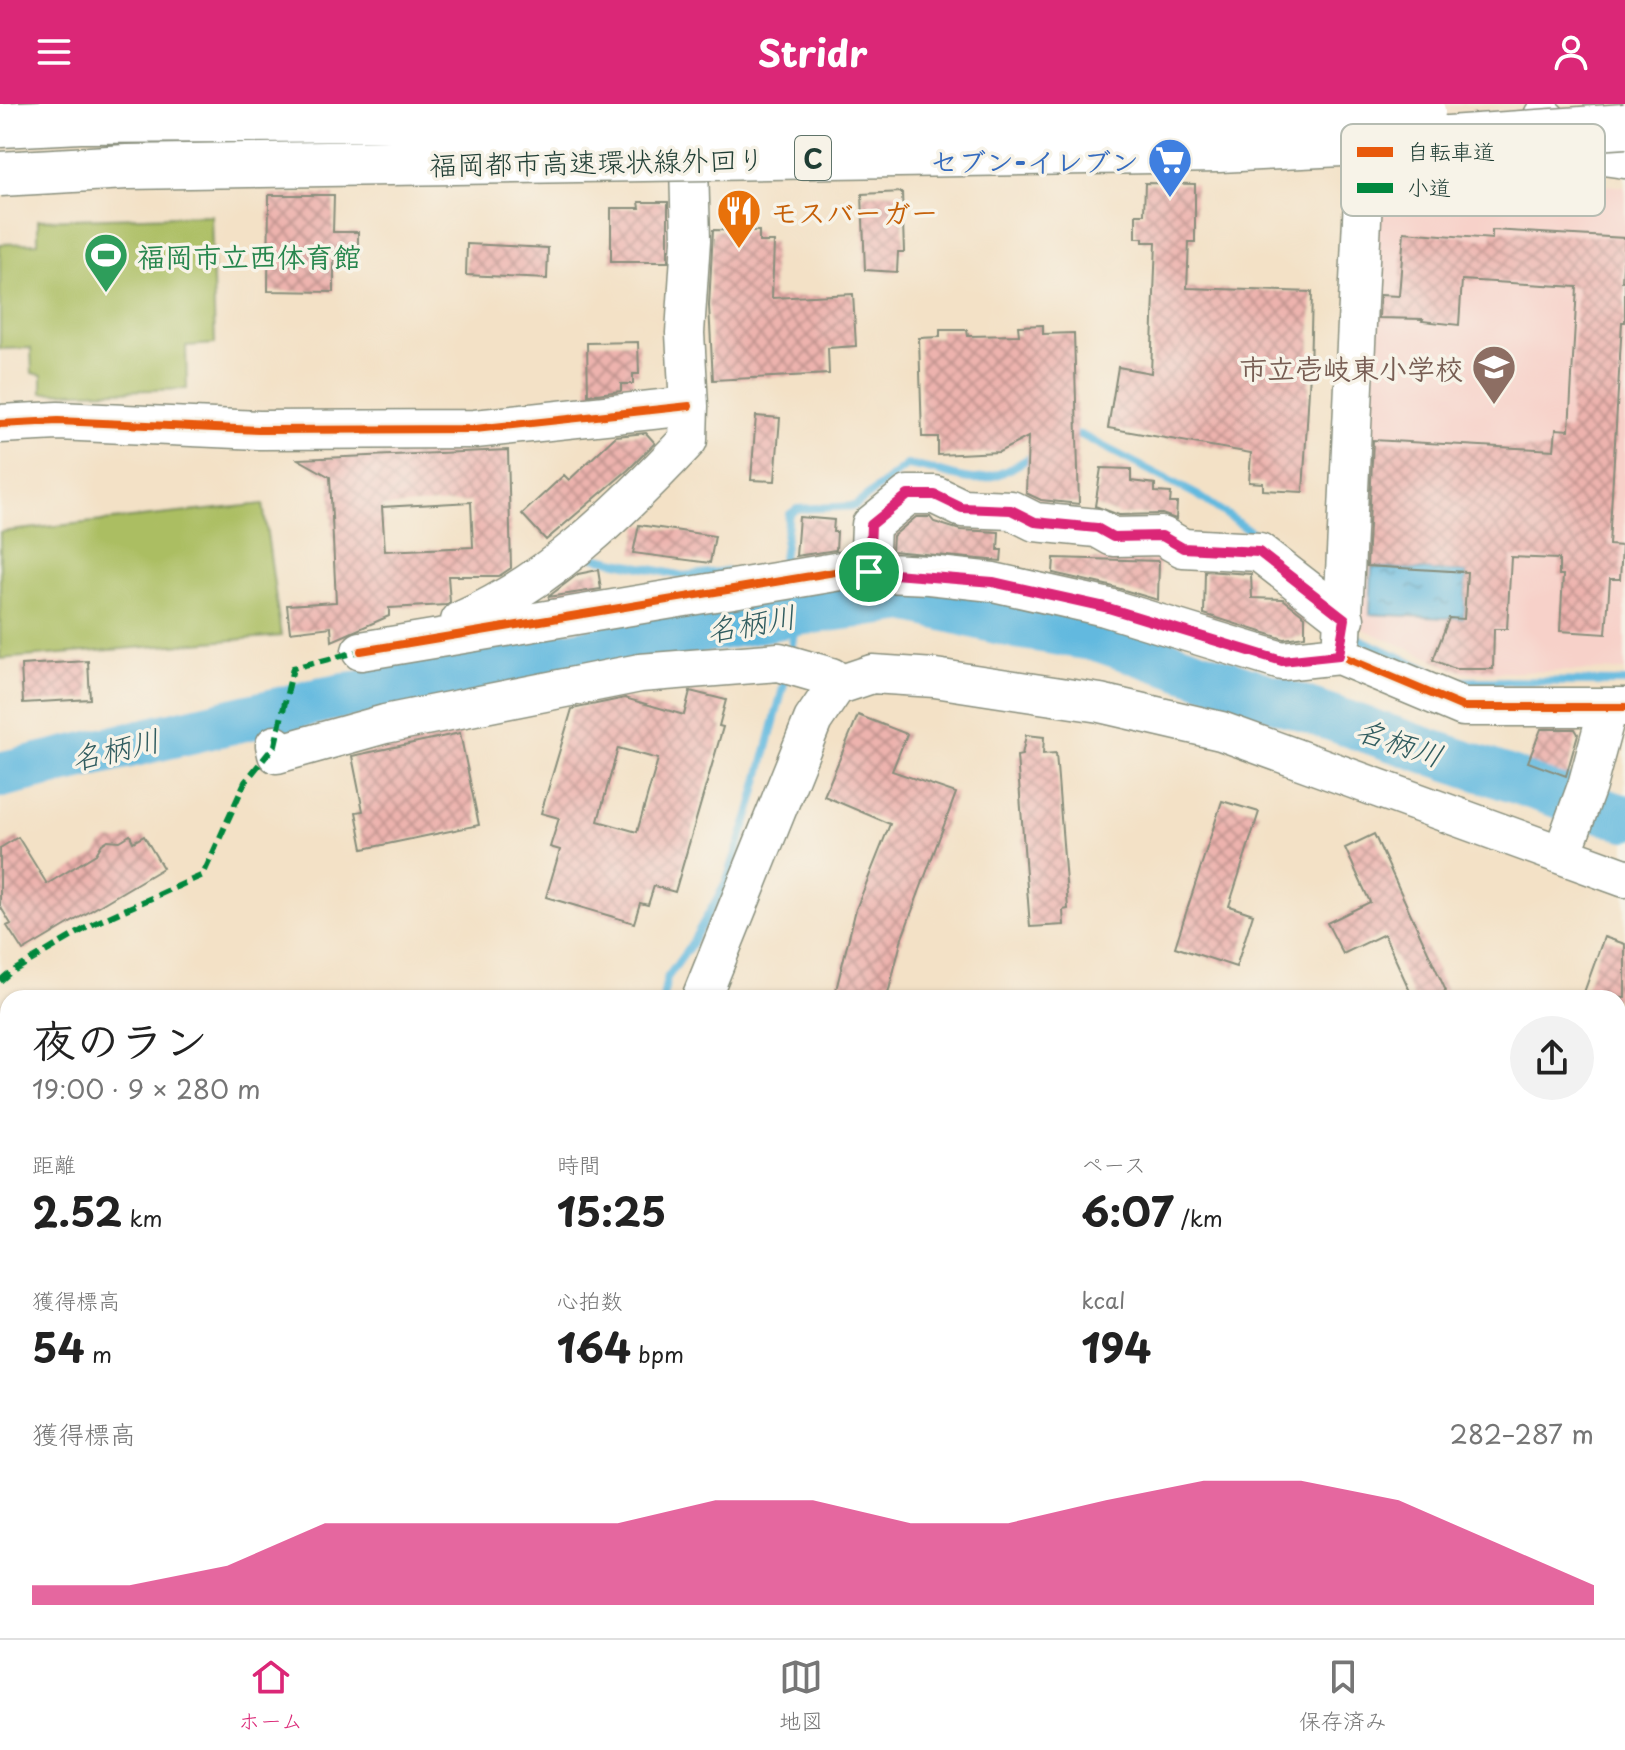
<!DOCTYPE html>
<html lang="ja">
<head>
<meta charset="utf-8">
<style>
  :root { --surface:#fff; --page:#f2f2f2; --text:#222; --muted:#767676; --line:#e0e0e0; --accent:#db2777 }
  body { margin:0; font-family:"Playpen Sans","Klee One",sans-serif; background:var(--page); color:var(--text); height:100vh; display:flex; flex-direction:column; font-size:30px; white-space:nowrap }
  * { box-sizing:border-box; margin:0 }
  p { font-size:26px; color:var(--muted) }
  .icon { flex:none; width:44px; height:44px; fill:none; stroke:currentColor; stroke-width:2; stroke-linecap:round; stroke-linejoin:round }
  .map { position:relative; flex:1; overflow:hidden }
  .panel { position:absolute; left:0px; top:886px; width:1626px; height:648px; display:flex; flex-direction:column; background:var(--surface); border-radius:24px 24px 0 0; box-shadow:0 2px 6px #0004 }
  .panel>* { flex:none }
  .pin { position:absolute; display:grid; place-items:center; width:68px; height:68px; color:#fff; margin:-34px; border:4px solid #fff; border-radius:50%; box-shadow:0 2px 8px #0007 }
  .round { display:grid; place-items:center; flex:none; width:84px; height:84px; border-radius:42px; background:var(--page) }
  .overview { display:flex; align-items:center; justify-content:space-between; height:136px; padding:0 32px }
  h1 { font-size:44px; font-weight:700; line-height:60px }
  .stats { display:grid; grid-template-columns:repeat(3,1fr); gap:12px; height:136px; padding:8px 32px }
  .stats div { display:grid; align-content:center }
  .stats b { font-size:40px; font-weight:700 }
  .stats small { font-size:22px; font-weight:400 }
  .stats p { font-size:22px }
  .chart { height:224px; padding:16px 32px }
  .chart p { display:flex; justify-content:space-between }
  .chart svg { width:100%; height:144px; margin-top:8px; fill:var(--accent); opacity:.7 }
  header { display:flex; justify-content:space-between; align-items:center; height:104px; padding:0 32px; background:var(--accent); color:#fff; font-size:36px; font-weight:700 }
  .dock { display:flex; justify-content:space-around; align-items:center; height:112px; border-top:2px solid var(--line); background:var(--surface); font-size:22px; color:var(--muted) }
  .dock a { display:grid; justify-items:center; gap:4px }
  .dock .active { color:var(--accent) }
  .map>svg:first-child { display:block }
  .built { fill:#f7d1c9 }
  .pitch { fill:#abbe62; stroke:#657e4b; stroke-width:2 }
  .water { fill:url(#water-ripples); stroke:#407b8a; stroke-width:2 }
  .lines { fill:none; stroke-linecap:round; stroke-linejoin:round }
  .stream { stroke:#62b9df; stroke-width:8 }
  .river { stroke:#62b9df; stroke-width:46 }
  .building { fill:url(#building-cross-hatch); fill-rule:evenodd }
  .minor-casing { stroke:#898f7d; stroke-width:41 }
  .minor { stroke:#fff; stroke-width:38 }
  .highway-bridge-casing { stroke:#898f7d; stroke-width:47; stroke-linecap:butt }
  .highway-bridge { stroke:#fff; stroke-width:44 }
  .quiet { stroke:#00873e; stroke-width:6; stroke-dasharray:12 6; stroke-linecap:butt }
  .cycleway-casing { stroke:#f7f3e8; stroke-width:13 }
  .cycleway { stroke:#e8590c; stroke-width:8 }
  .route-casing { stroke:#fff; stroke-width:16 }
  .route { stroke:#db2777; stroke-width:10 }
  .labels { text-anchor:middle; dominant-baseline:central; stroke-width:7; stroke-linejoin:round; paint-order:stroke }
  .shield { fill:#f7f3e8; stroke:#60746a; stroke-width:2 }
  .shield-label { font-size:26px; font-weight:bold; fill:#1f3d34 }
  .shop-label { font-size:28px; font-weight:bold; fill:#366cbe; stroke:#f7f3e8; text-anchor:end }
  .street-label { font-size:28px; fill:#1f3d34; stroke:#f7f3e8 }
  .food-label { font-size:28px; font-weight:bold; fill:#c56008; stroke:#f7f3e8; text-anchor:start }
  .leisure-label { font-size:28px; font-weight:bold; fill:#27864d; stroke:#f7f3e8; text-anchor:start }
  .education-label { font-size:28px; font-weight:bold; fill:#785e54; stroke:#f7f3e8; text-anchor:end }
  .water-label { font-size:30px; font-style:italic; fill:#305c5f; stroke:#f7f3e8 }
  .key { fill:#f7f3e8; stroke:#b6bcb2; stroke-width:2 }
  .key-label { font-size:22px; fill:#1f3d34 }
</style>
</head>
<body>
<header><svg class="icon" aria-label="menu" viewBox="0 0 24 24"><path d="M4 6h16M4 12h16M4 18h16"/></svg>Stridr<svg class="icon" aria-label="person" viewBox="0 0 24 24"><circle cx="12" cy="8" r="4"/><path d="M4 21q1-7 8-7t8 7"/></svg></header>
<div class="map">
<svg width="1625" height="1534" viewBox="0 0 1625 1534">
  <defs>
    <pattern id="water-ripples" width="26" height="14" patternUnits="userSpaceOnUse" patternTransform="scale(2)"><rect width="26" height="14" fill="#62b9df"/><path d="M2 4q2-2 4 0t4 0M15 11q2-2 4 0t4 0" fill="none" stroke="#5098b6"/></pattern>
    <pattern id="building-cross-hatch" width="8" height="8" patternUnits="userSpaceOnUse" patternTransform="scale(2)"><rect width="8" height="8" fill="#edb3ae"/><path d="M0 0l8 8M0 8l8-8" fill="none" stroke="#bf938e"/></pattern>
  </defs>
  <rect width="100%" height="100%" fill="#f7f3e8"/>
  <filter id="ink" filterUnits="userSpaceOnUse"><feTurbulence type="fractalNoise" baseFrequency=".0125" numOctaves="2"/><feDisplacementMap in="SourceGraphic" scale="16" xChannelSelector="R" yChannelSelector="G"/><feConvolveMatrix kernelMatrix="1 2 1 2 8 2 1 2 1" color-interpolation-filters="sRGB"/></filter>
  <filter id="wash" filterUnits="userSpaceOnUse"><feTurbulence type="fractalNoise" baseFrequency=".006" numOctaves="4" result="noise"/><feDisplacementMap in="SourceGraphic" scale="32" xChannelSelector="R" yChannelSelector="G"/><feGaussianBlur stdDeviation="1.8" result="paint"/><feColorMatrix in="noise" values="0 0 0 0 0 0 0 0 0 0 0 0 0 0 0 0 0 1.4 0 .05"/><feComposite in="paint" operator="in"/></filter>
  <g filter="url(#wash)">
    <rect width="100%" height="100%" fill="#f3e1c6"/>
    <path class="built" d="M 1478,63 L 1566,77 L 1625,83 L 1625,566 L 1465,569 L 1354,521 L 1374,69 Z"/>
    <path class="pitch" d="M 211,111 L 215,240 L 186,242 L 187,285 L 42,289 L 42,271 L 32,269 L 31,244 L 0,245 L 0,140 L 38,139 L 38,116 Z
      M 263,400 L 281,532 L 0,555 L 0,428 Z"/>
    <path class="water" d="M 1372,463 L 1467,468 L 1464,515 L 1370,510 Z"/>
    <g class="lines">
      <path class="stream" d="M 1068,330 L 1081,331 L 1199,392 L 1259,433
        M 594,453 L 683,472 L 727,467
        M 776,463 L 782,462 L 789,411 L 797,405 L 855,402 L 907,361 C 927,363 944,370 964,374 C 989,380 1016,362 1037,349
        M 1355,533 L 1453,577 L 1625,578
        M 790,552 L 797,509
        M 663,894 L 667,874 L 690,842 L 726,779 L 750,708 L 787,569"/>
      <path class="river" d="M 0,671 L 323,596 L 797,509 L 906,495 L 1017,522 L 1099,535 L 1625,714"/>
    </g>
    <g id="blocks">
      <path class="building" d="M 1145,79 L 1195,80 L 1195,138 L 1189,138 L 1187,184 L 1312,188 L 1310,268 L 1303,388 L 1263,386 L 1263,379 L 1249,378 L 1251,349 L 1108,324 L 1118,263 L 1151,269 L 1156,138 L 1143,138 L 1143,134 L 1136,134 L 1136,110 L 1144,110 Z
        M 902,88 L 904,148 L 898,148 L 897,168 L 865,166 L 862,90 Z
        M 269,91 L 334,91 L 333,128 L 358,128 L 358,155 L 334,154 L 334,188 L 268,187 Z
        M 639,98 L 668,98 L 668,158 L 611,158 L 611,104 L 640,104 Z
        M 713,126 L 759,127 L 759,138 L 774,138 L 772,194 L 853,190 L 856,242 L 828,244 L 829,270 L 713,276 L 709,202 Z
        M 1492,126 L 1625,134 L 1622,177 L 1625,177 L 1625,218 L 1622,218 L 1609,441 L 1622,442 L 1620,475 L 1610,475 L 1606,530 L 1560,527 L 1563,471 L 1559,471 L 1559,455 L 1511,453 L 1507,525 L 1494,525 L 1493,565 L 1455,565 L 1433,556 L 1449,514 L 1464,515 L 1467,468 L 1367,462 L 1373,336 L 1554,346 L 1556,325 L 1569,326 L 1577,183 L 1462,176 L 1459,221 L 1422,217 L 1423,215 L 1379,214 L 1380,191 L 1399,192 L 1404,128 L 1492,135 Z
        M 467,140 L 548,144 L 547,175 L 466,171 Z
        M 1043,221 L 1043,230 L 1074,229 L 1079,400 L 1041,396 L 1026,389 L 1028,333 L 999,348 L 938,351 L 938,333 L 922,333 L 919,234 L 940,233 L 940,226 L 967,226 L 968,232 L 1019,231 L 1018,222 Z
        M 638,238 L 639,270 L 633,270 L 633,280 L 621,280 L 621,287 L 588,291 L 587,239 Z
        M 756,312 L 780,314 L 775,377 L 751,376 Z
        M 646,329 L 655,339 L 628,366 L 546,436 L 522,410 L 564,371 L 569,376 L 616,332 Z
        M 508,346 L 511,464 L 499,472 L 448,472 L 450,498 L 446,501 L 389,504 L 389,512 L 332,537 L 331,523 L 290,528 L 287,501 L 336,498 L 330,373 L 298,355 ZM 471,398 L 473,443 L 385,447 L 382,403 Z
        M 1101,364 L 1131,365 L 1131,377 L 1155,380 L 1155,388 L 1171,389 L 1170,399 L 1177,399 L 1176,415 L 1162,410 L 1119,411 L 1095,402 Z
        M 799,413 L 834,416 L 833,428 L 837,428 L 836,446 L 796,452 Z
        M 916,413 L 930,413 L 934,418 L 960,426 L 999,428 L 998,446 L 1002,446 L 1001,457 L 892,447 L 893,432 Z
        M 639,421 L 715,432 L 710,459 L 633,449 Z
        M 1054,454 L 1159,457 L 1158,496 L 1110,482 L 1053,469 Z
        M 598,466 L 601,485 L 548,493 L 578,470 Z
        M 1205,467 L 1251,470 L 1252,494 L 1283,495 L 1305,512 L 1305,532 L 1284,535 L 1204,510 Z
        M 88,557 L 90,595 L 23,599 L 21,561 Z
        M 690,587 L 726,596 L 719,622 L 723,623 L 675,788 L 654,782 L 648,801 L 640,799 L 634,819 L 546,793 L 560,746 L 550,743 L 559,714 L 541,709 L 572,605 L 625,594 L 684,611 ZM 618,644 L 658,655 L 637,728 L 598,717 Z
        M 858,611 L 907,630 L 892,667 L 956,689 L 902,834 L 887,894 L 834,894 L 856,805 L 890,720 L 824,692 Z
        M 1541,625 L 1575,625 L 1578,630 L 1566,672 L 1528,658 Z
        M 460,629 L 479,721 L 363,745 L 356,708 L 363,707 L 352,652 Z
        M 1026,631 L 1044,633 L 1043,650 L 1056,649 L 1068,805 L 1063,806 L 1064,821 L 1030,823 L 1017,652 L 1022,651 Z
        M 1222,697 L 1259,708 L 1229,802 L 1253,810 L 1236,863 L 1175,843 Z
        M 1374,730 L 1446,887 L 1432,894 L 1413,894 L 1384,830 L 1343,850 L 1327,819 L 1370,798 L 1345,744 Z
        M 130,731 L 133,738 L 144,732 L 163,764 L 23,847 L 7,822 L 11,820 L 0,802 L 0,744 L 18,733 L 47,780 L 96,750 L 102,740 L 108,736 L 120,737 Z
        M 1604,833 L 1625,840 L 1625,894 L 1582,894 Z"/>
    </g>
  </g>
  <g filter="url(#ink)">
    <use href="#blocks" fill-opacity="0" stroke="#898f7d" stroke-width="2"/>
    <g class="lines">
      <g class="minor-casing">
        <path id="minor" d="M 1543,12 L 1582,49 L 1625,55
          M 0,320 L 58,317 L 259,326 L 475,325 L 689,302
          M 869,468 L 871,421 L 908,391 L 935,391 L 962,404 L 1011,406 L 1035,418 L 1097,424 L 1113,433 L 1162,432 L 1183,444 L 1259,448 L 1345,515
          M 460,517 C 549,478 622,406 688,336 L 689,302 L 685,229 L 691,136 L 688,23
          M 1342,532 L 1367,11
          M 361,547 L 841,467 L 929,471 L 993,478 L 1105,503 L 1282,557 L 1339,551 L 1463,603 L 1625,603
          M 275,641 L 277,650 L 385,620 L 640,569 L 779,558 L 831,573 L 836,582
          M 1562,751 L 1587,682 L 1608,604
          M 701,894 L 813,616 L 836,582 L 872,570 L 935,574 L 1100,599 L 1221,627 L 1625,774
          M 0,1485 L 8,1484
          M 608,1534 L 610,1526
          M 671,1534 L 673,1526"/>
      </g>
      <use href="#minor" class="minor"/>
      <g class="highway-bridge-casing">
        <path id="highway-bridge" d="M 0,21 L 81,17 L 1423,8
          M 0,70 L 127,63 L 1219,46 L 1404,37 L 1625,22"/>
      </g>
      <use href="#highway-bridge" class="highway-bridge"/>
      <path class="quiet" d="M 0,877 L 8,870 L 93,820 L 203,771 L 245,678 L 275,641 L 293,564 L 361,547"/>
      <g class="cycleway-casing">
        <path id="cycleway" d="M 0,320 L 58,317 L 259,326 L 475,325 L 689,302
          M 361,547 L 841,467 L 929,471 L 993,478 L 1105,503 L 1282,557 L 1339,551 L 1463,603 L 1625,603"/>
      </g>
      <use href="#cycleway" class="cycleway"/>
    </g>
  </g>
  <g class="lines" filter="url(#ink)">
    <g class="route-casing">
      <path id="route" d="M 908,391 L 935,391 L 962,404 L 1011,406 L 1035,418 L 1097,424 L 1113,433 L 1162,432 L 1183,444 L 1259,448 L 1345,515 L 1339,551 L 1282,557 L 1105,503 L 993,478 L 869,468 L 871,421 Z"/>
    </g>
    <use href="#route" class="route"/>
  </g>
  <defs>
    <g id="supermarket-pin" transform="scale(2.3)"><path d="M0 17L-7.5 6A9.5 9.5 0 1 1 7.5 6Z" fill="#3f7fe0" stroke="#f7f3e8"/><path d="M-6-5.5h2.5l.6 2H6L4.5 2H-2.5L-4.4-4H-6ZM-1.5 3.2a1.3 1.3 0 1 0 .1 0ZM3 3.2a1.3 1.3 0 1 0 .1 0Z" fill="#fff"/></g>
    <g id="restaurant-pin" transform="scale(2.3)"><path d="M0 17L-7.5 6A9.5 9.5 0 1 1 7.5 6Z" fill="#e8710a" stroke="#f7f3e8"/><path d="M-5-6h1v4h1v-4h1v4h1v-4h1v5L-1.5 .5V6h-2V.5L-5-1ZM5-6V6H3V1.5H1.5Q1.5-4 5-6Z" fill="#fff"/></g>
    <g id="stadium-pin" transform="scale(2.3)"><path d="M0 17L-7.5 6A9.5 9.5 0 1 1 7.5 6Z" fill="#2e9e5b" stroke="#f7f3e8"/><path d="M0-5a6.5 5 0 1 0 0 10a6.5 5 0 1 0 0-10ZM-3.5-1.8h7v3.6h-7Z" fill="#fff"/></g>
    <g id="school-pin" transform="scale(2.3)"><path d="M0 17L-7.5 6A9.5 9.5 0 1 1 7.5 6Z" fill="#8d6e63" stroke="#f7f3e8"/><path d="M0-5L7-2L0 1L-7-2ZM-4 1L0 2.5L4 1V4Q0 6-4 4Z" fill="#fff"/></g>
  </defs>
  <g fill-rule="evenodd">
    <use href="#supermarket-pin" x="1170" y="56"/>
    <use href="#restaurant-pin" x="739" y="107"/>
    <use href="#stadium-pin" x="106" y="151"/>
    <use href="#school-pin" x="1494" y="263"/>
  </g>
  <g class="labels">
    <rect class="shield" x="795" y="32" width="36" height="44" rx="6"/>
    <g class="shield-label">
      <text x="813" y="54">C</text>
    </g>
    <g class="shop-label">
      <text x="1139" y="56">セブン-イレブン</text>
    </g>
    <g class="street-label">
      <text transform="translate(597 57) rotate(-1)">福岡都市高速環状線外回り</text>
    </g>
    <g class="food-label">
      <text x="770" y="107">モスバーガー</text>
    </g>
    <g class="leisure-label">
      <text x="137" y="151">福岡市立西体育館</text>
    </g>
    <g class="education-label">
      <text x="1463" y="263">市立壱岐東小学校</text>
    </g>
    <g class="water-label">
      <text transform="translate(751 518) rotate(-10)">名柄川</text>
      <text transform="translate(1400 637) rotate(19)">名柄川</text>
      <text transform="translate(115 644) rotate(-13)">名柄川</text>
    </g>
  </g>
  <rect x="1341" y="20" width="264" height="92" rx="12" class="key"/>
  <rect x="1357" y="43" width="36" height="10" fill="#e8590c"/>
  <rect x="1357" y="79" width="36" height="10" fill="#00873e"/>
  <g class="key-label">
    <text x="1407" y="56">自転車道</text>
    <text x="1407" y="92">小道</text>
  </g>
</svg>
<div class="pin" style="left:869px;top:468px;background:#1e9e55"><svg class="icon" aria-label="arrive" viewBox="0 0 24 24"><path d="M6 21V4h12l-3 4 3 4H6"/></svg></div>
<section class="panel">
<div class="overview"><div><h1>夜のラン</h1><p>19:00 · 9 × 280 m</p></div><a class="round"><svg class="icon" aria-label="share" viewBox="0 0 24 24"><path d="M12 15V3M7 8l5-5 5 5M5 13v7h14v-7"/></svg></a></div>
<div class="stats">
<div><p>距離</p><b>2.52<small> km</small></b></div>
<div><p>時間</p><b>15:25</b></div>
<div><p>ペース</p><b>6:07<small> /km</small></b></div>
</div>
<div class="stats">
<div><p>獲得標高</p><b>54<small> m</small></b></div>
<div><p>心拍数</p><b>164<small> bpm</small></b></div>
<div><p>kcal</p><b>194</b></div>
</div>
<div class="chart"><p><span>獲得標高</span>282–287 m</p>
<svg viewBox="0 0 160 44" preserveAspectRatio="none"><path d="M0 44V38L10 38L20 32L30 19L40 19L50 19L60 19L70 12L80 12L90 19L100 19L110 12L120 6L130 6L140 12L150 25L160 38V44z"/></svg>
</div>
</section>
</div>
<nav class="dock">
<a class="active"><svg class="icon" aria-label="home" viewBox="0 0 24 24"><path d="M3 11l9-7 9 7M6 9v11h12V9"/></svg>ホーム</a>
<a><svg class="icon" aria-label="map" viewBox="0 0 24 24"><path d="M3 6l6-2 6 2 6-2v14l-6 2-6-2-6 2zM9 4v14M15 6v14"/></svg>地図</a>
<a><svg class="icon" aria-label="saved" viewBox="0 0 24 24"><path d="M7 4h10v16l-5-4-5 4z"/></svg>保存済み</a>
</nav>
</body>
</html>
